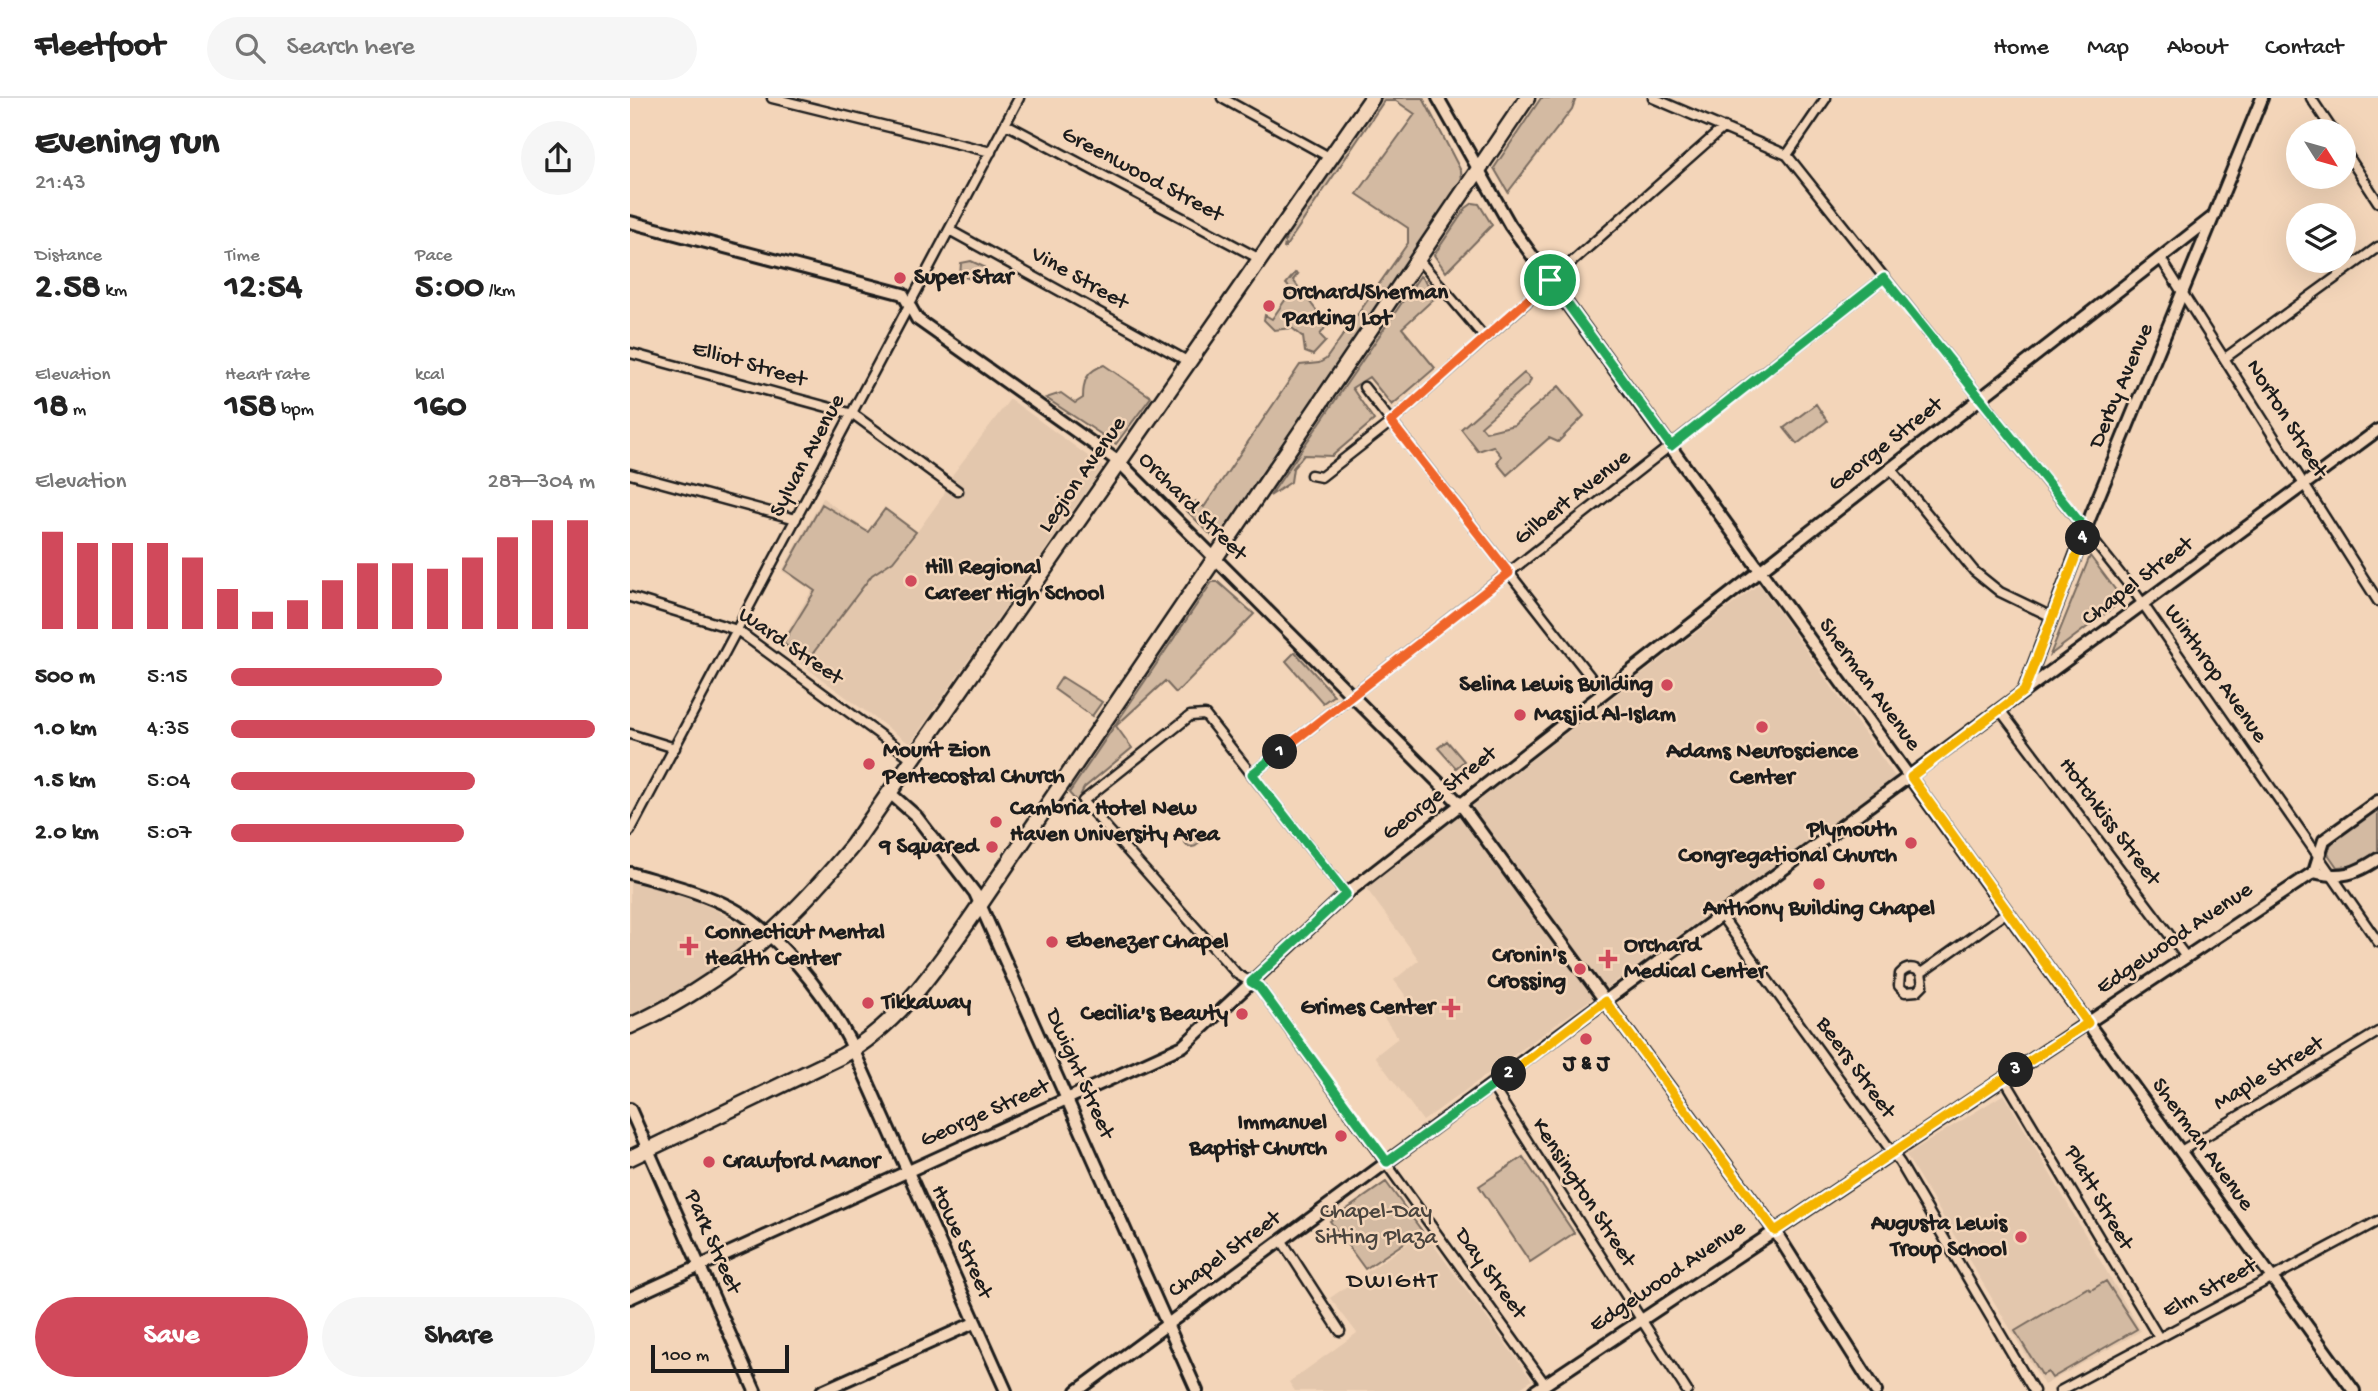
<!DOCTYPE html>
<html lang="en">
<head>
<meta charset="utf-8">
<style>
  :root { --surface:#fff; --page:#f6f6f6; --text:#222; --muted:#767676; --line:#e0e0e0; --accent:#d1495b }
  body { margin:0; font-family:"Gochi Hand",sans-serif; background:var(--page); color:var(--text); height:100vh; display:flex; flex-direction:column; font-size:26px; white-space:nowrap }
  * { box-sizing:border-box; margin:0 }
  p { font-size:23px; color:var(--muted) }
  .icon { flex:none; width:38px; height:38px; fill:none; stroke:currentColor; stroke-width:2; stroke-linecap:round; stroke-linejoin:round }
  .map { position:relative; flex:1; overflow:hidden }
  .panel { display:flex; flex-direction:column; background:var(--surface); width:630px }
  .panel>* { flex:none }
  .needle { width:46px; rotate:127deg }
  .controls { position:absolute; left:1656px; top:21px; display:grid; gap:14px }
  .controls a { display:grid; place-items:center; width:70px; height:70px; border-radius:50%; background:var(--surface); box-shadow:0 7px 28px #0002; font-size:35px }
  .scale { position:absolute; left:21px; bottom:18px; width:138px; box-sizing:border-box; padding-left:7px; border:4px solid #1c1c1c; border-top:0; font-size:19px; line-height:24px; white-space:nowrap; color:#1c1c1c; -webkit-text-stroke:5px #f3d5b9; paint-order:stroke }
  .pin { position:absolute; display:grid; place-items:center; width:60px; height:60px; color:#fff; margin:-30px; border:4px solid #fff; border-radius:50%; box-shadow:0 2px 7px #0007 }
  .km { position:absolute; width:35px; height:35px; margin:-18px; border-radius:50%; background:#222; color:#fff; font-size:19px; line-height:35px; text-align:center }
  .round { display:grid; place-items:center; flex:none; width:74px; height:74px; border-radius:37px; background:var(--page) }
  .headline { display:flex; align-items:center; justify-content:space-between; height:119px; padding:0 35px }
  h1 { font-size:38px; font-weight:700; line-height:52px }
  .stats { display:grid; grid-template-columns:repeat(3,1fr); gap:10px; height:119px; padding:7px 35px }
  .stats div { display:grid; align-content:center }
  .stats b { font-size:35px; font-weight:700 }
  .stats small { font-size:19px; font-weight:400 }
  .stats p { font-size:19px }
  .chart { height:196px; padding:14px 35px }
  .chart p { display:flex; justify-content:space-between }
  .chart svg { width:100%; height:126px; margin-top:7px; stroke:var(--accent); stroke-width:6 }
  .action { display:flex; gap:14px; margin-top:auto; padding:14px 35px }
  .action a { flex:1; height:80px; border-radius:42px; background:var(--accent); color:#fff; font-size:28px; font-weight:700; line-height:80px; text-align:center }
  .action a+a { background:var(--page); color:var(--text) }
  ul { padding:0 35px; list-style:none; font-size:23px }
  li { display:grid; grid-template-columns:112px 84px 1fr; align-items:center; height:52px }
  li i { height:18px; border-radius:9px; background:var(--accent) }
  header { display:flex; align-items:center; gap:42px; box-sizing:border-box; height:98px; padding:0 35px; background:var(--surface); border-bottom:2px solid var(--line) }
  header strong { font-size:33px }
  nav { display:flex; gap:38px; margin-inline-start:auto; font-size:24px }
  .search { width:490px; height:63px; background:var(--page); display:flex; align-items:center; gap:18px; box-sizing:border-box; padding:0 24px; border-radius:38px; color:var(--muted); font-size:26px }
  main { display:flex; flex:1; min-height:0 }
  .map>svg:first-child { display:block }
  .built { fill:#e3c7ad }
  .green { fill:#d3baa2; stroke:#786b5f; stroke-width:2 }
  .lines { fill:none; stroke-linecap:round; stroke-linejoin:round }
  .street-casing { stroke:#1c1c1c; stroke-width:13 }
  .secondary-casing { stroke:#1c1c1c; stroke-width:16 }
  .highway-casing { stroke:#1c1c1c; stroke-width:19 }
  .street { stroke:#f3d5b9; stroke-width:8 }
  .secondary { stroke:#f3d5b9; stroke-width:10 }
  .highway { stroke:#f3d5b9; stroke-width:14 }
  .split-1-casing { stroke:#fff; stroke-width:14 }
  .split-2-casing { stroke:#fff; stroke-width:14 }
  .split-3-casing { stroke:#fff; stroke-width:14 }
  .split-4-casing { stroke:#fff; stroke-width:14 }
  .split-5-casing { stroke:#fff; stroke-width:14 }
  .split-1 { stroke:#f0652b; stroke-width:9 }
  .split-2 { stroke:#22a559; stroke-width:9 }
  .split-3 { stroke:#f5b400; stroke-width:9 }
  .split-4 { stroke:#f5b400; stroke-width:9 }
  .split-5 { stroke:#22a559; stroke-width:9 }
  .poi-dot { fill:#d1495b; stroke:#f3d5b9; stroke-width:2.5 }
  .labels { text-anchor:middle; dominant-baseline:central; stroke-width:5; stroke-linejoin:round; paint-order:stroke }
  .street-label { font-size:23px; fill:#1c1c1c; stroke:#f3d5b9 }
  .poi-label { font-size:23px; font-weight:bold; fill:#1c1c1c; stroke:#f3d5b9; text-anchor:start }
  .park-label { font-size:23px; fill:#4a443e; stroke:#f3d5b9 }
  .neighbourhood-label { font-size:24px; letter-spacing:2px; fill:#1c1c1c; stroke:#f3d5b9 }
</style>
</head>
<body>
<header>
<strong>Fleetfoot</strong>
<div class="search"><svg class="icon" aria-label="search" viewBox="0 0 24 24"><circle cx="10" cy="10" r="6"/><path d="M15 15l6 6"/></svg>Search here</div>
<nav><a>Home</a><a>Map</a><a>About</a><a>Contact</a></nav>
</header>
<main>
<section class="panel">
<div class="headline"><div><h1>Evening run</h1><p>21:43</p></div><a class="round"><svg class="icon" aria-label="share" viewBox="0 0 24 24"><path d="M12 15V3M7 8l5-5 5 5M5 13v7h14v-7"/></svg></a></div>
<div class="stats">
<div><p>Distance</p><b>2.58<small> km</small></b></div>
<div><p>Time</p><b>12:54</b></div>
<div><p>Pace</p><b>5:00<small> /km</small></b></div>
</div>
<div class="stats">
<div><p>Elevation</p><b>18<small> m</small></b></div>
<div><p>Heart rate</p><b>158<small> bpm</small></b></div>
<div><p>kcal</p><b>160</b></div>
</div>
<div class="chart"><p><span>Elevation</span>287–304 m</p>
<svg viewBox="0 0 160 44" preserveAspectRatio="none"><path d="M5 44V10M15 44V14M25 44V14M35 44V14M45 44V19M55 44V30M65 44V38M75 44V34M85 44V27M95 44V21M105 44V21M115 44V23M125 44V19M135 44V12M145 44V6M155 44V6"/></svg>
</div>
<ul>
<li><b>500 m</b>5:15<i style="width:58%"></i></li>
<li><b>1.0 km</b>4:35<i style="width:100%"></i></li>
<li><b>1.5 km</b>5:04<i style="width:67%"></i></li>
<li><b>2.0 km</b>5:07<i style="width:64%"></i></li>
</ul>
<div class="action"><a>Save</a><a>Share</a></div>
</section>
<div class="map">
<svg width="1748" height="1293" viewBox="0 0 1748 1293">
  <rect width="100%" height="100%" fill="#f3d5b9"/>
  <filter id="ink" filterUnits="userSpaceOnUse"><feTurbulence type="fractalNoise" baseFrequency=".0143" numOctaves="2"/><feDisplacementMap in="SourceGraphic" scale="14" xChannelSelector="R" yChannelSelector="G"/><feConvolveMatrix kernelMatrix="1 2 1 2 8 2 1 2 1" color-interpolation-filters="sRGB"/></filter>
  <g filter="url(#ink)">
    <path class="built" d="M 380,301 L 473,369 L 280,646 L 148,549 L 182,492 L 152,473 L 193,400 L 239,434 L 255,411 L 287,434 L 313,398 L 323,376 Z
      M 1129,486 L 1266,680 L 793,1023 L 745,958 L 768,940 L 754,920 L 778,901 L 764,882 L 789,862 L 736,790 Z
      M 0,782 L 56,799 L 86,812 L 114,829 L 121,838 L 116,851 L 50,897 L 0,919 Z
      M 1374,996 L 1511,1233 L 1414,1287 L 1276,1057 Z
      M 794,1134 L 902,1282 L 886,1293 L 665,1293 L 659,1284 L 727,1235 L 700,1200 Z"/>
    <path class="green" d="M 751,0 L 793,0 L 831,73 L 832,83 L 589,439 L 583,439 L 556,412 L 566,403 L 574,409 L 670,267 L 689,265 L 696,261 L 778,145 L 778,130 L 727,96 L 785,16 L 766,3 L 754,3 L 654,151 L 656,137 Z
      M 911,0 L 946,0 L 942,11 L 878,94 L 864,70 Z
      M 843,105 L 849,106 L 862,127 L 816,174 L 804,157 L 836,110 Z
      M 341,163 L 354,169 L 358,179 L 354,184 L 330,178 L 331,165 Z
      M 665,175 L 668,176 L 663,182 L 693,221 L 701,218 L 707,226 L 699,224 L 690,237 L 696,243 L 683,257 L 675,254 L 673,239 L 662,230 L 644,232 L 634,222 L 635,217 L 642,221 L 662,192 L 656,186 Z
      M 790,178 L 808,197 L 772,230 L 805,270 L 762,307 L 739,279 L 722,290 L 744,322 L 702,358 L 674,357 L 663,370 L 661,384 L 640,398 Z
      M 474,267 L 521,299 L 486,346 L 416,300 L 431,295 L 445,305 L 453,300 C 453,282 457,273 474,267 Z
      M 894,275 L 901,281 L 899,286 L 851,328 L 856,334 L 884,327 L 929,288 L 954,318 L 928,344 L 919,340 L 877,377 L 867,365 L 871,358 L 863,348 L 848,353 L 831,331 Z
      M 1186,306 L 1197,323 L 1167,346 L 1154,330 Z
      M 192,406 L 238,434 L 255,411 L 286,434 L 263,463 L 242,477 L 177,563 L 153,545 L 185,493 L 155,472 Z
      M 1460,458 L 1493,502 L 1420,557 Z
      M 582,484 L 588,484 L 624,516 L 546,595 L 535,583 L 486,628 L 502,650 L 454,690 L 447,704 L 439,695 Z
      M 665,554 L 704,597 L 693,605 L 656,563 Z
      M 432,579 L 472,604 L 462,618 L 424,591 Z
      M 817,643 L 834,663 L 826,670 L 808,650 Z
      M 1748,710 L 1748,754 L 1722,768 L 1707,769 L 1698,756 C 1700,735 1732,721 1748,710 Z
      M554 741a8 8 0 1 1 16 0a8 8 0 1 1-16 0Z
      M 893,1059 L 944,1135 L 900,1164 L 849,1088 Z
      M 756,1084 L 792,1133 L 735,1171 L 700,1123 Z
      M 1476,1183 L 1507,1231 L 1422,1280 L 1418,1274 L 1412,1277 L 1385,1233 L 1457,1190 L 1461,1192 Z"/>
    <g class="lines">
      <g class="street-casing">
        <path id="street" d="M 142,0 L 361,54
          M 592,0 L 701,60
          M 1023,0 L 1157,57 L 1506,496 L 1748,844
          M 1681,0 L 1703,33
          M 376,26 L 630,161
          M 1713,50 L 1748,104
          M 1157,57 L 1196,0
          M 321,133 L 559,264
          M 788,161 L 855,240
          M 1531,161 L 1748,503
          M 0,255 L 223,316 L 328,393
          M 1595,260 L 1748,149
          M 734,289 L 973,595
          M 1260,370 L 1344,473 L 1370,494 L 1422,519
          M 0,376 L 166,421
          M 681,377 L 691,379 L 761,324 L 1094,29
          M 0,499 L 107,532 L 284,662
          M 1370,612 L 1556,859
          M 0,636 L 45,650
          M 622,676 L 1254,180
          M 0,733 L 389,0
          M 716,796 L 575,617 L 560,618 L 453,703 L 607,876 L 629,889 L 915,1286
          M 1092,819 L 1270,1065 L 1404,1293
          M 1291,875 C 1284,868 1276,869 1270,876 L 1269,888 L 1275,894 L 1287,893 L 1293,887 L 1291,875 L 1377,814
          M 1374,980 L 1529,1240
          M 862,988 L 1057,1293
          M 1551,1053 L 1748,934
          M 652,1143 L 710,1233
          M 1430,1293 L 1748,1123"/>
      </g>
      <g class="secondary-casing">
        <path id="secondary" d="M 808,0 L 880,127 L 1724,1293
          M 0,124 L 273,196 L 287,221 L 489,364 L 831,707 L 948,867
          M 1394,593 L 1461,417 L 1632,0
          M 261,696 L 286,718 L 345,795 L 567,1293
          M 1684,774 C 1711,781 1725,776 1748,761
          M 0,775 C 34,785 70,793 102,810 C 147,834 196,897 219,942 L 376,1293
          M 953,873 L 1145,1133 L 1246,1293
          M 0,1011 L 125,1293
          M 0,1200 L 553,948 L 716,796 L 1584,118
          M 192,1293 L 344,1225
          M 447,1293 L 1748,332
          M 905,1293 L 1684,774 L 1694,742 L 1748,703"/>
      </g>
      <g class="highway-casing">
        <path id="highway" d="M 0,928 C 94,886 158,826 223,747 L 742,0
          M 0,1060 L 212,958 C 269,926 306,870 343,817 L 897,0"/>
      </g>
      <use href="#street" class="street"/>
      <use href="#secondary" class="secondary"/>
      <use href="#highway" class="highway"/>
    </g>
  </g>
  <g class="lines" filter="url(#ink)">
    <g class="split-1-casing">
      <path id="split-1" d="M 650,654 L 879,475 L 761,324 L 920,182"/>
    </g>
    <g class="split-2-casing">
      <path id="split-2" d="M 650,654 L 622,676 L 716,796 L 621,884 L 629,889 L 757,1064 L 879,976"/>
    </g>
    <g class="split-3-casing">
      <path id="split-3" d="M 879,976 L 975,903 L 1145,1133 L 1386,972"/>
    </g>
    <g class="split-4-casing">
      <path id="split-4" d="M 1386,972 L 1458,925 L 1281,679 L 1394,593 L 1453,440"/>
    </g>
    <g class="split-5-casing">
      <path id="split-5" d="M 920,182 L 1041,348 L 1254,180 L 1448,422 L 1456,432 L 1453,440"/>
    </g>
    <use href="#split-1" class="split-1"/>
    <use href="#split-2" class="split-2"/>
    <use href="#split-3" class="split-3"/>
    <use href="#split-4" class="split-4"/>
    <use href="#split-5" class="split-5"/>
  </g>
  <g class="poi-dot">
    <circle cx="270" cy="180" r="7"/>
    <circle cx="639" cy="208" r="7"/>
    <circle cx="281" cy="483" r="7"/>
    <circle cx="1037" cy="587" r="7"/>
    <circle cx="890" cy="617" r="7"/>
    <circle cx="1132" cy="629" r="7"/>
    <circle cx="239" cy="666" r="7"/>
    <circle cx="366" cy="724" r="7"/>
    <circle cx="1281" cy="745" r="7"/>
    <circle cx="362" cy="749" r="7"/>
    <circle cx="1189" cy="786" r="7"/>
    <circle cx="422" cy="844" r="7"/>
    <path d="M55.5 837.5h7v7h7v7h-7v7h-7v-7h-7v-7h7z"/>
    <path d="M974.5 850.5h7v7h7v7h-7v7h-7v-7h-7v-7h7z"/>
    <circle cx="950" cy="871" r="7"/>
    <circle cx="238" cy="905" r="7"/>
    <path d="M817.5 899.5h7v7h7v7h-7v7h-7v-7h-7v-7h7z"/>
    <circle cx="612" cy="916" r="7"/>
    <circle cx="956" cy="941" r="7"/>
    <circle cx="711" cy="1038" r="7"/>
    <circle cx="79" cy="1064" r="7"/>
    <circle cx="1391" cy="1139" r="7"/>
  </g>
  <g class="labels">
    <g class="street-label">
      <text transform="translate(512 77) rotate(28)">Greenwood Street</text>
      <text transform="translate(449 181) rotate(29)">Vine Street</text>
      <text transform="translate(119 267) rotate(16)">Elliot Street</text>
      <text transform="translate(1492 288) rotate(-67)">Derby Avenue</text>
      <text transform="translate(1656 321) rotate(58)">Norton Street</text>
      <text transform="translate(1256 347) rotate(-38)">George Street</text>
      <text transform="translate(178 358) rotate(-62)">Sylvan Avenue</text>
      <text transform="translate(453 377) rotate(-55)">Legion Avenue</text>
      <text transform="translate(943 400) rotate(-38)">Gilbert Avenue</text>
      <text transform="translate(562 409) rotate(45)">Orchard Street</text>
      <text transform="translate(1508 484) rotate(-37)">Chapel Street</text>
      <text transform="translate(160 549) rotate(34)">Ward Street</text>
      <text transform="translate(1585 576) rotate(55)">Winthrop Avenue</text>
      <text transform="translate(1239 587) rotate(54)">Sherman Avenue</text>
      <text transform="translate(810 696) rotate(-38)">George Street</text>
      <text transform="translate(1479 724) rotate(53)">Hotchkiss Street</text>
      <text transform="translate(1545 841) rotate(-34)">Edgewood Avenue</text>
      <text transform="translate(1225 970) rotate(54)">Beers Street</text>
      <text transform="translate(449 976) rotate(66)">Dwight Street</text>
      <text transform="translate(1639 976) rotate(-31)">Maple Street</text>
      <text transform="translate(355 1016) rotate(-24)">George Street</text>
      <text transform="translate(1572 1047) rotate(54)">Sherman Avenue</text>
      <text transform="translate(953 1095) rotate(57)">Kensington Street</text>
      <text transform="translate(1468 1100) rotate(60)">Platt Street</text>
      <text transform="translate(82 1144) rotate(66)">Park Street</text>
      <text transform="translate(331 1144) rotate(66)">Howe Street</text>
      <text transform="translate(595 1157) rotate(-36)">Chapel Street</text>
      <text transform="translate(860 1176) rotate(54)">Day Street</text>
      <text transform="translate(1038 1179) rotate(-34)">Edgewood Avenue</text>
      <text transform="translate(1580 1191) rotate(-28)">Elm Street</text>
    </g>
    <g class="poi-label">
      <text x="284" y="180">Super Star</text>
      <text x="653" y="195">Orchard/Sherman<tspan x="653" dy="26">Parking Lot</tspan></text>
      <text x="295" y="470">Hill Regional<tspan x="295" dy="26">Career High School</tspan></text>
      <text x="1023" y="587" text-anchor="end">Selina Lewis Building</text>
      <text x="904" y="617">Masjid Al-Islam</text>
      <text x="253" y="653">Mount Zion<tspan x="253" dy="26">Pentecostal Church</tspan></text>
      <text x="1132" y="654" text-anchor="middle">Adams Neuroscience<tspan x="1132" dy="26">Center</tspan></text>
      <text x="380" y="711">Cambria Hotel New<tspan x="380" dy="26">Haven University Area</tspan></text>
      <text x="1267" y="732" text-anchor="end">Plymouth<tspan x="1267" dy="26">Congregational Church</tspan></text>
      <text x="348" y="749" text-anchor="end">9 Squared</text>
      <text x="1189" y="811" text-anchor="middle">Anthony Building Chapel</text>
      <text x="75" y="835">Connecticut Mental<tspan x="75" dy="26">Health Center</tspan></text>
      <text x="436" y="844">Ebenezer Chapel</text>
      <text x="994" y="848">Orchard<tspan x="994" dy="26">Medical Center</tspan></text>
      <text x="936" y="858" text-anchor="end">Cronin's<tspan x="936" dy="26">Crossing</tspan></text>
      <text x="252" y="905">Tikkaway</text>
      <text x="805" y="910" text-anchor="end">Grimes Center</text>
      <text x="598" y="916" text-anchor="end">Cecilia's Beauty</text>
      <text x="956" y="966" text-anchor="middle">J &amp; J</text>
      <text x="697" y="1025" text-anchor="end">Immanuel<tspan x="697" dy="26">Baptist Church</tspan></text>
      <text x="93" y="1064">Crawford Manor</text>
      <text x="1377" y="1126" text-anchor="end">Augusta Lewis<tspan x="1377" dy="26">Troup School</tspan></text>
    </g>
    <g class="park-label">
      <text x="746" y="1114">Chapel-Day<tspan x="746" dy="26">Sitting Plaza</tspan></text>
    </g>
    <g class="neighbourhood-label">
      <text x="763" y="1184">DWIGHT</text>
    </g>
  </g>
</svg>
<div class="controls">
<a><svg class="needle" viewBox="-14 -14 28 28"><path d="M0-13l5 13h-10z" fill="#e53935"/><path d="M0 13l5-13h-10z" fill="#767676"/></svg></a>
<a><svg class="icon" aria-label="layers" viewBox="0 0 24 24"><path d="M12 4l9 5-9 5-9-5zM3 14l9 5 9-5"/></svg></a>
</div>
<div class="scale">100 m</div>
<div class="pin" style="left:920px;top:182px;background:#1e9e55"><svg class="icon" aria-label="arrive" viewBox="0 0 24 24"><path d="M6 21V4h12l-3 4 3 4H6"/></svg></div>
<b class="km" style="left:650px;top:654px">1</b>
<b class="km" style="left:879px;top:976px">2</b>
<b class="km" style="left:1386px;top:972px">3</b>
<b class="km" style="left:1453px;top:440px">4</b>
</div>
</main>
</body>
</html>
